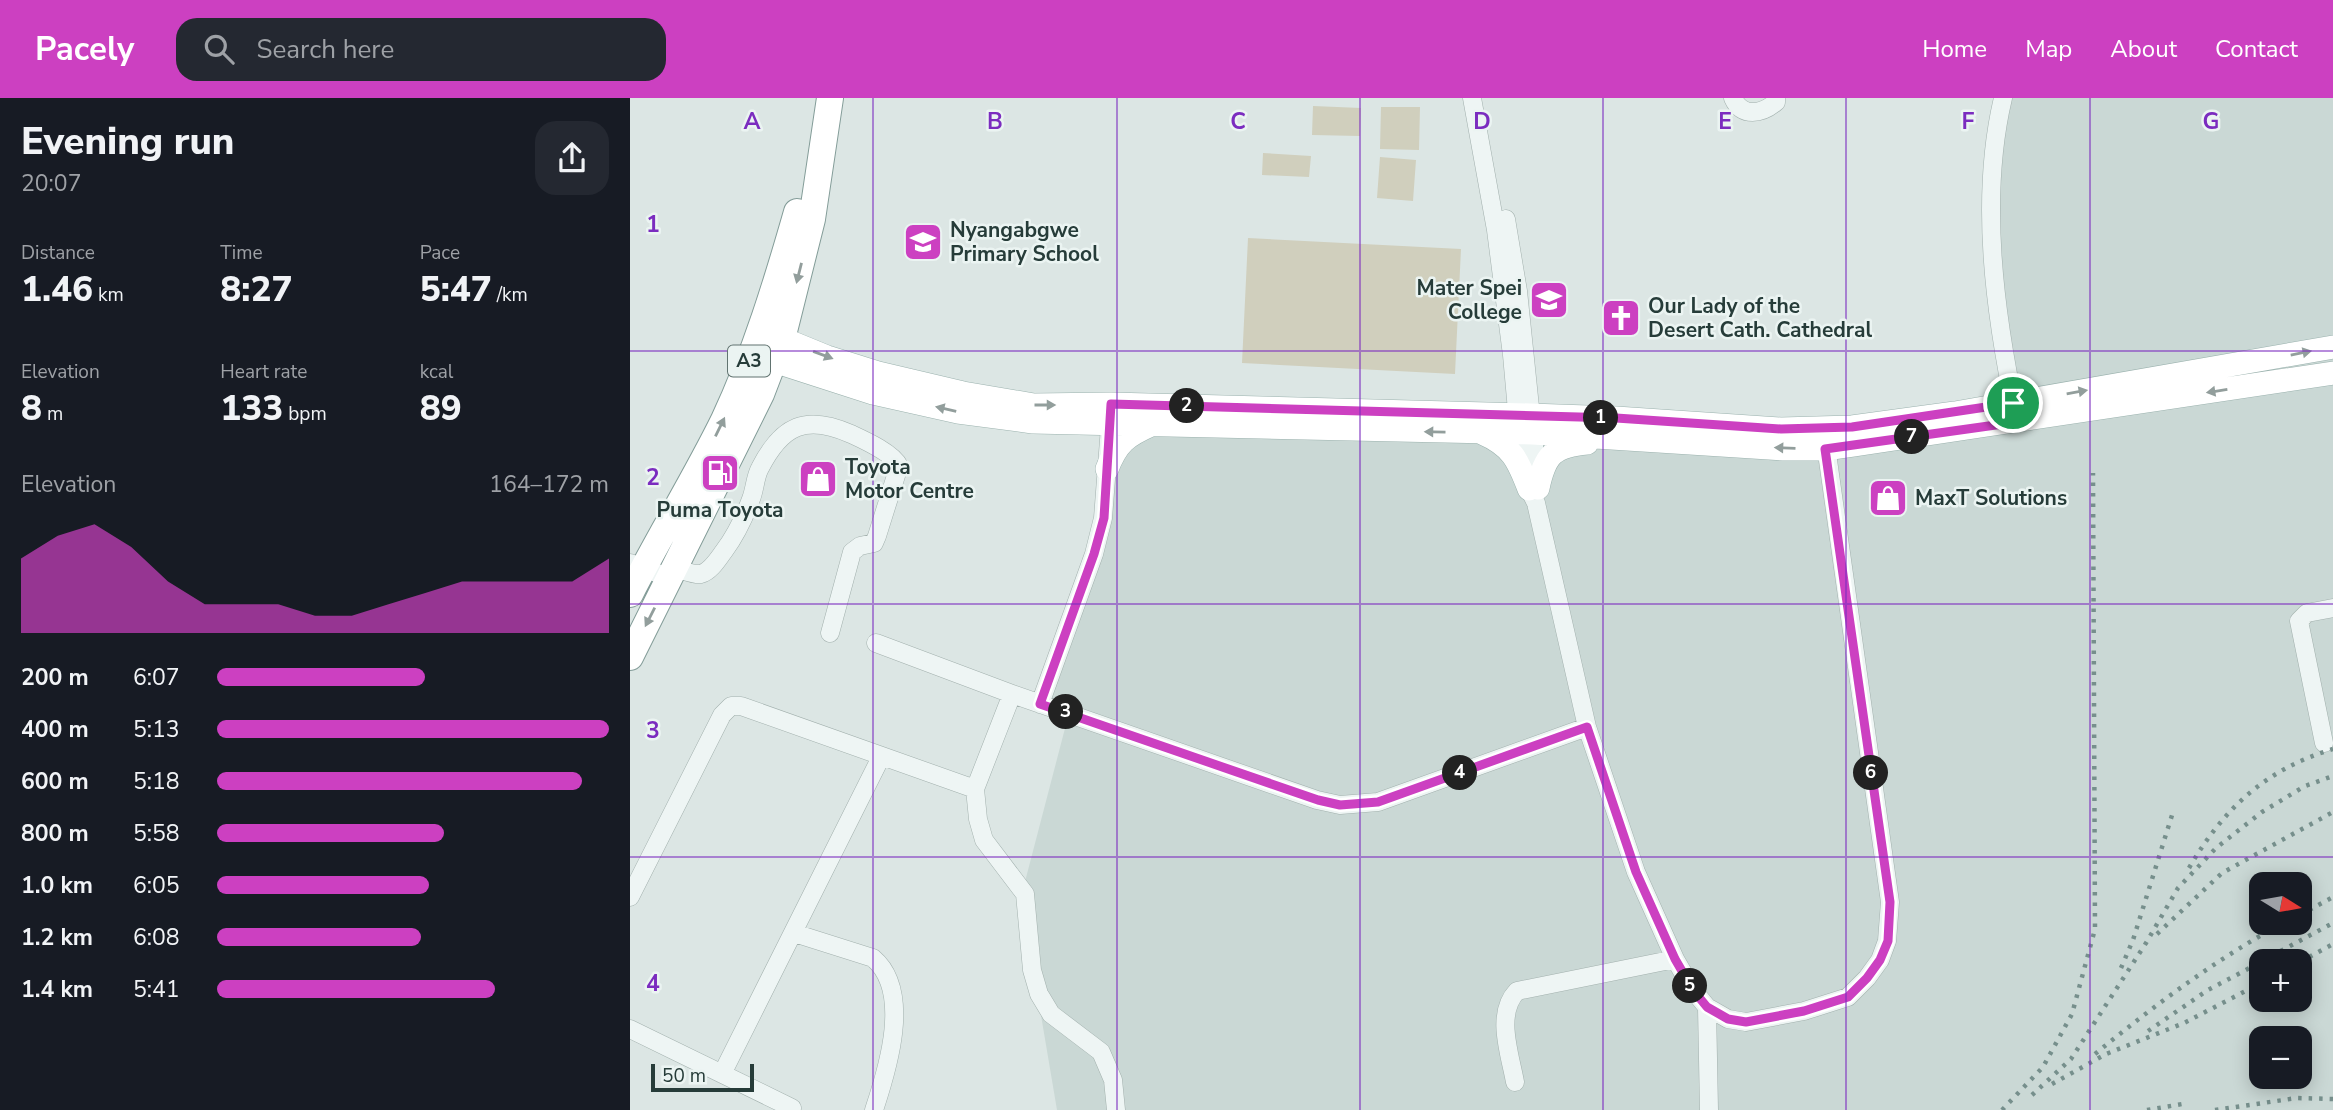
<!DOCTYPE html>
<html lang="en">
<head>
<meta charset="utf-8">
<style>
  :root { --surface:#171b24; --page:#242831; --text:#f1f3f6; --muted:#9ea1a6; --accent:#cc40c1 }
  body { margin:0; font-family:"Nunito Sans",sans-serif; background:var(--page); color:var(--text); height:100vh; display:flex; flex-direction:column; font-size:26px; white-space:nowrap }
  * { box-sizing:border-box; margin:0 }
  p { font-size:23px; color:var(--muted) }
  .icon { flex:none; width:38px; height:38px; fill:none; stroke:currentColor; stroke-width:2; stroke-linecap:round; stroke-linejoin:round }
  .map { position:relative; flex:1; overflow:hidden }
  .side { display:flex; flex-direction:column; background:var(--surface); width:630px }
  .side>* { flex:none }
  .needle { width:46px; rotate:101deg }
  .buttons { position:absolute; left:1619px; top:774px; display:grid; gap:14px }
  .buttons a { display:grid; place-items:center; width:63px; height:63px; border-radius:14px; background:var(--surface); box-shadow:0 4px 18px #0003; font-size:35px }
  .scale { position:absolute; left:21px; bottom:18px; width:103px; box-sizing:border-box; padding-left:7px; border:4px solid #263c39; border-top:0; font-size:19px; line-height:24px; white-space:nowrap; color:#263c39; -webkit-text-stroke:5px #ebf4f2; paint-order:stroke }
  .pin { position:absolute; display:grid; place-items:center; width:60px; height:60px; color:#fff; margin:-30px; border:4px solid #fff; border-radius:50%; box-shadow:0 2px 7px #0007 }
  .km { position:absolute; width:35px; height:35px; margin:-18px; border-radius:50%; background:#222; color:#fff; font-size:19px; line-height:35px; text-align:center }
  .round { display:grid; place-items:center; flex:none; width:74px; height:74px; border-radius:21px; background:var(--page) }
  .head { display:flex; align-items:center; justify-content:space-between; height:119px; padding:0 21px }
  h1 { font-size:38px; font-weight:800; line-height:52px }
  .stats { display:grid; grid-template-columns:repeat(3,1fr); gap:10px; height:119px; padding:7px 21px }
  .stats div { display:grid; align-content:center }
  .stats b { font-size:35px; font-weight:800 }
  .stats small { font-size:19px; font-weight:400 }
  .stats p { font-size:19px }
  .chart { height:196px; padding:14px 21px }
  .chart p { display:flex; justify-content:space-between }
  .chart svg { width:100%; height:126px; margin-top:7px; fill:var(--accent); opacity:.7 }
  ul { padding:0 21px; list-style:none; font-size:23px }
  li { display:grid; grid-template-columns:112px 84px 1fr; align-items:center; height:52px }
  li i { height:18px; border-radius:9px; background:var(--accent) }
  header { display:flex; align-items:center; gap:42px; box-sizing:border-box; height:98px; padding:0 35px; background:var(--accent); color:#fff }
  header strong { font-size:33px }
  nav { display:flex; gap:38px; margin-inline-start:auto; font-size:24px }
  .search { width:490px; height:63px; background:var(--page); display:flex; align-items:center; gap:18px; box-sizing:border-box; padding:0 24px; border-radius:21px; color:var(--muted); font-size:26px }
  main { display:flex; flex:1; min-height:0 }
  .map>svg:first-child { display:block }
  .built { fill:#cad8d5; fill-rule:evenodd }
  .green { fill:#d0cfbd }
  .lines { fill:none; stroke-linecap:round; stroke-linejoin:round }
  .minor-casing { stroke:#a2b0ad; stroke-width:19 }
  .major-casing { stroke:#9bb2ae; stroke-width:24 }
  .highway-casing { stroke:#839c98; stroke-width:28 }
  .minor { stroke:#eef5f4; stroke-width:18 }
  .major { stroke:#fff; stroke-width:23 }
  .highway { stroke:#fff; stroke-width:26 }
  .rail { stroke:#768f8c; stroke-width:4.5; stroke-dasharray:3.5 7; stroke-linecap:butt }
  .oneway { fill:#929e9c }
  .route-casing { stroke:#fff; stroke-width:14 }
  .route { stroke:#cc40c1; stroke-width:9 }
  .grid { fill:none; stroke:#7b2cbf; stroke-width:2; stroke-opacity:0.55 }
  .labels { text-anchor:middle; dominant-baseline:central; stroke-width:5; stroke-linejoin:round; paint-order:stroke }
  .shield { fill:#ebf4f2; stroke:#617370; stroke-width:2 }
  .shield-label { font-size:19px; font-weight:bold; fill:#263c39 }
  .poi-label { font-size:21px; font-weight:bold; fill:#263c39; stroke:#ebf4f2; text-anchor:start }
  .grid-label { font-size:23px; text-anchor:middle; font-weight:bold; fill:#7b2cbf; stroke:#ebf4f2; stroke-width:5; stroke-linejoin:round; paint-order:stroke }
</style>
</head>
<body>
<header>
<strong>Pacely</strong>
<div class="search"><svg class="icon" aria-label="search" viewBox="0 0 24 24"><circle cx="10" cy="10" r="6"/><path d="M15 15l6 6"/></svg>Search here</div>
<nav><a>Home</a><a>Map</a><a>About</a><a>Contact</a></nav>
</header>
<main>
<section class="side">
<div class="head"><div><h1>Evening run</h1><p>20:07</p></div><a class="round"><svg class="icon" aria-label="share" viewBox="0 0 24 24"><path d="M12 15V3M7 8l5-5 5 5M5 13v7h14v-7"/></svg></a></div>
<div class="stats">
<div><p>Distance</p><b>1.46<small> km</small></b></div>
<div><p>Time</p><b>8:27</b></div>
<div><p>Pace</p><b>5:47<small> /km</small></b></div>
</div>
<div class="stats">
<div><p>Elevation</p><b>8<small> m</small></b></div>
<div><p>Heart rate</p><b>133<small> bpm</small></b></div>
<div><p>kcal</p><b>89</b></div>
</div>
<div class="chart"><p><span>Elevation</span>164–172 m</p>
<svg viewBox="0 0 160 44" preserveAspectRatio="none"><path d="M0 44V18L10 10L20 6L30 14L40 26L50 34L60 34L70 34L80 38L90 38L100 34L110 30L120 26L130 26L140 26L150 26L160 18V44z"/></svg>
</div>
<ul>
<li><b>200 m</b>6:07<i style="width:53%"></i></li>
<li><b>400 m</b>5:13<i style="width:100%"></i></li>
<li><b>600 m</b>5:18<i style="width:93%"></i></li>
<li><b>800 m</b>5:58<i style="width:58%"></i></li>
<li><b>1.0 km</b>6:05<i style="width:54%"></i></li>
<li><b>1.2 km</b>6:08<i style="width:52%"></i></li>
<li><b>1.4 km</b>5:41<i style="width:71%"></i></li>
</ul>
</section>
<div class="map">
<svg width="1703" height="1012" viewBox="0 0 1703 1012">
  <rect width="100%" height="100%" fill="#dce6e4"/>
  <path class="built" d="M 1373,0 L 1703,0 L 1703,1012 L 427,1012 L 391,799 L 439,615 L 410,606 L 464,456 L 481,325 L 1387,324 L 1363,163 ZM 1631,786 L 1670,786 L 1670,824 L 1631,824 ZM 1631,863 L 1670,863 L 1670,901 L 1631,901 ZM 1631,940 L 1670,940 L 1670,978 L 1631,978 Z"/>
  <path class="green" d="M 683,8 L 731,10 L 730,38 L 682,37 Z
    M 751,9 L 790,9 L 789,52 L 750,51 Z
    M 633,55 L 681,58 L 679,79 L 632,77 Z
    M 750,59 L 786,62 L 783,103 L 747,100 Z
    M 618,140 L 831,151 L 825,276 L 612,265 Z"/>
  <g class="lines">
    <g class="minor-casing">
      <path id="minor" d="M 842,0 L 866,132 L 882,257 L 889,335 L 899,391 L 906,405 L 957,629 L 1006,774 L 1045,861 L 1063,892 L 1077,909 L 1098,921 L 1116,924 L 1174,913 L 1218,899 L 1237,880 L 1250,862 L 1257,843 L 1260,804 L 1195,341
        M 1103,0 C 1112,20 1132,16 1146,4 L 1146,0
        M 1373,0 C 1349,101 1365,217 1386,317
        M 876,121 L 888,193 L 907,377
        M 0,465 L 40,480
        M 45,470 C 53,472 63,477 71,476 C 81,473 88,461 94,453 C 106,437 114,420 121,401 C 125,391 125,379 130,370 C 152,327 176,316 221,336 C 234,342 263,355 269,368 L 247,438 L 244,445 L 230,448 L 222,454 L 200,535
        M 246,545 L 382,596 L 687,702 L 710,707 L 748,704 L 957,629
        M 382,596 L 345,691 L 348,721 L 354,742 L 395,796 L 402,872 L 409,896 L 421,916 L 471,954 L 483,982 L 486,1012
        M 410,606 L 464,456 L 473,420 L 481,316
        M 1694,645 L 1669,523 L 1677,515 L 1703,510
        M 0,799 L 92,617 L 101,608 L 111,608 L 345,691
        M 164,835 L 243,860 C 282,893 258,970 244,1012
        M 1077,909 L 1079,1012
        M 0,931 L 162,1010
        M 92,976 L 251,659
        M 885,984 C 880,956 865,916 887,893 L 1045,861"/>
    </g>
    <g class="major-casing">
      <path id="major" d="M 136,234 L 197,259 L 248,275 L 333,295 L 404,307 L 481,306 L 900,317 L 986,320 L 1151,331 L 1222,329 L 1325,315 L 1703,249
        M 128,258 L 243,295 L 328,314 L 403,324 L 903,335 L 1153,351 L 1195,351 L 1223,347 L 1703,275
        M 852,335 C 882,348 888,362 899,391
        M 477,371 C 487,345 496,338 521,327
        M 908,390 C 915,357 923,348 957,345"/>
    </g>
    <g class="highway-casing">
      <path id="highway" d="M 0,496 C 30,437 65,381 94,322 C 125,256 147,184 167,114
        M 0,559 L 131,296 L 152,241 L 182,121 L 200,0"/>
    </g>
    <use href="#minor" class="minor"/>
    <use href="#major" class="major"/>
    <use href="#highway" class="highway"/>
    <path class="rail" d="M 1559,770 C 1594,710 1636,671 1703,651
      M 1670,817 L 1703,799
      M 1527,836 L 1592,775 L 1703,714
      M 1632,863 L 1703,825
      M 1670,864 L 1703,846
      M 1491,870 L 1503,842 L 1543,714
      M 1518,933 L 1578,892 L 1631,864
      M 1465,956 C 1525,907 1586,861 1655,824
      M 1422,986 L 1476,956 L 1554,925 L 1631,885
      M 1402,997 L 1441,961 L 1516,845 L 1548,790 L 1586,750 L 1632,714 L 1675,688 L 1703,678
      M 1372,1012 L 1413,969 L 1442,916 L 1465,831 L 1463,375
      M 1517,1012 L 1558,1005
      M 1585,1012 L 1667,1000 L 1703,1001"/>
  </g>
  <defs><path id="oneway-solid" d="M-6-.8H1V-3.2L6.5 0L1 3.2V.8H-6Z" transform="scale(1.75)"/></defs>
  <g class="oneway">
    <use href="#oneway-solid" transform="translate(169 175) rotate(104)"/>
    <use href="#oneway-solid" transform="translate(1671 255) rotate(-11)"/>
    <use href="#oneway-solid" transform="translate(193 257) rotate(20)"/>
    <use href="#oneway-solid" transform="translate(1587 293) rotate(171)"/>
    <use href="#oneway-solid" transform="translate(1447 294) rotate(-10)"/>
    <use href="#oneway-solid" transform="translate(415 307)"/>
    <use href="#oneway-solid" transform="translate(316 311) rotate(-167)"/>
    <use href="#oneway-solid" transform="translate(90 329) rotate(-64)"/>
    <use href="#oneway-solid" transform="translate(805 334) rotate(-179)"/>
    <use href="#oneway-solid" transform="translate(1155 350) rotate(-178)"/>
    <use href="#oneway-solid" transform="translate(20 519) rotate(117)"/>
  </g>
  <g class="lines">
    <g class="route-casing">
      <path id="route" d="M 1383,305 L 1387,324 L 1195,351 L 1260,804 L 1258,843 L 1250,862 L 1237,880 L 1218,899 L 1174,913 L 1116,924 L 1098,921 L 1077,909 L 1063,892 L 1045,861 L 1006,774 L 957,629 L 748,704 L 710,707 L 688,702 L 410,606 L 464,456 L 474,420 L 481,306 L 986,320 L 1151,331 L 1222,329 Z"/>
    </g>
    <use href="#route" class="route"/>
  </g>
  <path class="grid" d="M 243,0 L 243,1012M 487,0 L 487,1012M 730,0 L 730,1012M 973,0 L 973,1012M 1216,0 L 1216,1012M 1460,0 L 1460,1012M 0,253 L 1703,253M 0,506 L 1703,506M 0,759 L 1703,759"/>
  <defs>
    <g id="school-square" transform="scale(2.0125)"><rect x="-9" y="-9" width="18" height="18" rx="4" fill="#cc40c1" stroke="#ebf4f2"/><path d="M0-5L7-2L0 1L-7-2ZM-4 1L0 2.5L4 1V4Q0 6-4 4Z" fill="#fff"/></g>
    <g id="church-square" transform="scale(2.0125)"><rect x="-9" y="-9" width="18" height="18" rx="4" fill="#cc40c1" stroke="#ebf4f2"/><path d="M-1.2-6h2.4v3.5h3.3v2.4h-3.3V6h-2.4V-.1h-3.3v-2.4h3.3Z" fill="#fff"/></g>
    <g id="fuel-square" transform="scale(2.0125)"><rect x="-9" y="-9" width="18" height="18" rx="4" fill="#cc40c1" stroke="#ebf4f2"/><path d="M-5.5-6h7V0h2V4h1.3V-2.5L3-4.5l.8-.8L6-3V5H2.5V1h-1V6h-7ZM-4.2-4.7v3.2H.2V-4.7Z" fill="#fff"/></g>
    <g id="shop-square" transform="scale(2.0125)"><rect x="-9" y="-9" width="18" height="18" rx="4" fill="#cc40c1" stroke="#ebf4f2"/><path d="M-5-2.5h2.3a2.7 3.5 0 0 1 5.4 0H5L5.5 6h-11ZM-1.5-2.5h3a1.5 2.3 0 0 0-3 0Z" fill="#fff"/></g>
  </defs>
  <g fill-rule="evenodd">
    <use href="#school-square" x="293" y="144"/>
    <use href="#school-square" x="919" y="202"/>
    <use href="#church-square" x="991" y="220"/>
    <use href="#fuel-square" x="90" y="375"/>
    <use href="#shop-square" x="188" y="381"/>
    <use href="#shop-square" x="1258" y="400"/>
  </g>
  <g class="labels">
    <rect class="shield" x="98" y="247.5" width="42" height="31" rx="5"/>
    <g class="shield-label">
      <text x="119" y="263">A3</text>
    </g>
    <g class="poi-label">
      <text x="320" y="132">Nyangabgwe<tspan x="320" dy="24">Primary School</tspan></text>
      <text x="892" y="190" text-anchor="end">Mater Spei<tspan x="892" dy="24">College</tspan></text>
      <text x="1018" y="208">Our Lady of the<tspan x="1018" dy="24">Desert Cath. Cathedral</tspan></text>
      <text x="215" y="369">Toyota<tspan x="215" dy="24">Motor Centre</tspan></text>
      <text x="1285" y="400">MaxT Solutions</text>
      <text x="90" y="412" text-anchor="middle">Puma Toyota</text>
    </g>
  </g>
  <g class="grid-label">
    <text x="122" y="31">A</text>
    <text x="365" y="31">B</text>
    <text x="608" y="31">C</text>
    <text x="852" y="31">D</text>
    <text x="1095" y="31">E</text>
    <text x="1338" y="31">F</text>
    <text x="1581" y="31">G</text>
    <text x="23" y="134">1</text>
    <text x="23" y="387">2</text>
    <text x="23" y="640">3</text>
    <text x="23" y="893">4</text>
  </g>
</svg>
<div class="buttons">
<a><svg class="needle" viewBox="-14 -14 28 28"><path d="M0-13l5 13h-10z" fill="#e53935"/><path d="M0 13l5-13h-10z" fill="#9ea1a6"/></svg></a>
<a>+</a>
<a>−</a>
</div>
<div class="scale">50 m</div>
<div class="pin" style="left:1383px;top:305px;background:#1e9e55"><svg class="icon" aria-label="arrive" viewBox="0 0 24 24"><path d="M6 21V4h12l-3 4 3 4H6"/></svg></div>
<b class="km" style="left:971px;top:320px">1</b>
<b class="km" style="left:557px;top:308px">2</b>
<b class="km" style="left:436px;top:614px">3</b>
<b class="km" style="left:830px;top:675px">4</b>
<b class="km" style="left:1060px;top:888px">5</b>
<b class="km" style="left:1241px;top:675px">6</b>
<b class="km" style="left:1282px;top:339px">7</b>
</div>
</main>
</body>
</html>
